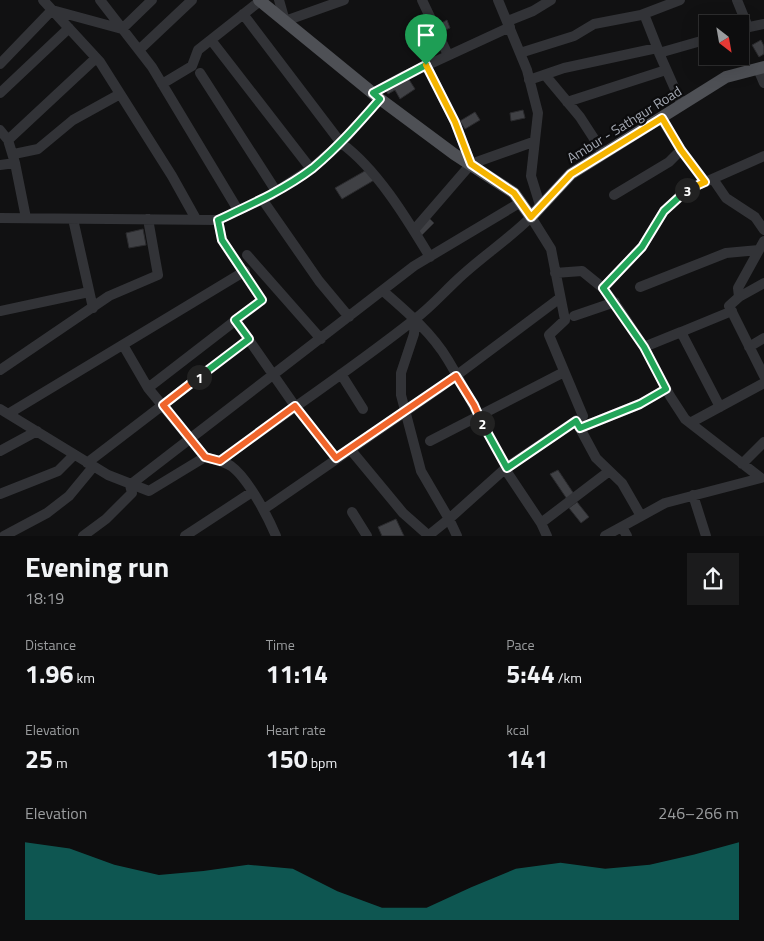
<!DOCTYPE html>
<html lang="en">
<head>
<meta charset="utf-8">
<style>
  :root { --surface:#0d0d0e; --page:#1b1b1c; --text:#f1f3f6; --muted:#9a9c9e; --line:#2d2d2e; --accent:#0f766e }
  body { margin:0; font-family:"Titillium Web",sans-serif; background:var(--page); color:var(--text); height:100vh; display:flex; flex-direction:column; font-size:19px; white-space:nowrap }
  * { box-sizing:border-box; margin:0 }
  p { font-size:16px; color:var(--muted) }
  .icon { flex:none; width:28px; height:28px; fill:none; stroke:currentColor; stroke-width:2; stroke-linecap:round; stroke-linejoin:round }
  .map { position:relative; height:536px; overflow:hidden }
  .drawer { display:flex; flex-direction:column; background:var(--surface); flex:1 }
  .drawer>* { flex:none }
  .needle { width:32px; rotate:149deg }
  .buttons { position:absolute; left:699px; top:15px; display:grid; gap:10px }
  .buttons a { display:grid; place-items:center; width:50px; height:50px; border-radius:0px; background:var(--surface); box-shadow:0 5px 20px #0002,0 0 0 1px var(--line); font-size:25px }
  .pin { position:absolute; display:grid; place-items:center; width:42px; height:42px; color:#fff; margin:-51px -21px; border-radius:50% 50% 50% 0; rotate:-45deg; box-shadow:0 0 5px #0007 }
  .pin .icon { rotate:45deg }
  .km { position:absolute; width:25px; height:25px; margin:-12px; border-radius:50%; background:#222; color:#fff; font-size:14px; line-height:25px; text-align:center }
  .round { display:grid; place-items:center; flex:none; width:52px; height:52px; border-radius:0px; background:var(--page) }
  .overview { display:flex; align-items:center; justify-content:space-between; height:85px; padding:0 25px }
  h1 { font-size:28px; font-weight:700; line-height:38px }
  .metrics { display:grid; grid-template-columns:repeat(3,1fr); gap:8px; height:85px; padding:5px 25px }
  .metrics div { display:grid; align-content:center }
  .metrics b { font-size:25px; font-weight:700 }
  .metrics small { font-size:14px; font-weight:400 }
  .metrics p { font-size:14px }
  .chart { height:140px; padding:10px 25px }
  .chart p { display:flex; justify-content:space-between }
  .chart svg { width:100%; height:90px; margin-top:5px; fill:var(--accent); opacity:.7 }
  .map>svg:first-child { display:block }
  .building { fill:#404145; stroke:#2b2b2e }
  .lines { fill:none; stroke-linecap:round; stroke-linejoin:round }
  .minor { stroke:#323337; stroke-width:10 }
  .major { stroke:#4e5055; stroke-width:12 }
  .split-1-casing { stroke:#fff; stroke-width:10 }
  .split-2-casing { stroke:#fff; stroke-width:10 }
  .split-3-casing { stroke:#fff; stroke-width:10 }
  .split-4-casing { stroke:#fff; stroke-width:10 }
  .split-1 { stroke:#22a559; stroke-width:6 }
  .split-2 { stroke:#f0652b; stroke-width:6 }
  .split-3 { stroke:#22a559; stroke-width:6 }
  .split-4 { stroke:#f5b400; stroke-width:6 }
  .labels { text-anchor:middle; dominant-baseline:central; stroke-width:4.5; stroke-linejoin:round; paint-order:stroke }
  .street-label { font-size:14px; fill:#a3a8b2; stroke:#0c0c0d }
</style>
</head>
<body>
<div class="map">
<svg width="764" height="536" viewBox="0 0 764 536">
  <rect width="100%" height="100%" fill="#111112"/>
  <path class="building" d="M 447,20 L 450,28 L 435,35 L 432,28 Z
    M 761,40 L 764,46 L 764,54 L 759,57 L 752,45 Z
    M 408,78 L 415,89 L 400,99 L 395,90 L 388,94 L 386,91 Z
    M 523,110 L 525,118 L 511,121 L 510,113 Z
    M 475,112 L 480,120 L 465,129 L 460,121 Z
    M 370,168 L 376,179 L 342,199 L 335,188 Z
    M 426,215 L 434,223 L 422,235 L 413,227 Z
    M 143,229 L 146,245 L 129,248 L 126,233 Z
    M 558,470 L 574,494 L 567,499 L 550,474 Z
    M 577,502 L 589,517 L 581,523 L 569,508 Z
    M 396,519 L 404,536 L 382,536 L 378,527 Z"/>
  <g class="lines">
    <path class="minor" d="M 43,0 L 100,62 L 172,176 L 196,219
      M 100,0 L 152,67 L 238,210
      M 279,0 L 285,21 L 344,0
      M 422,0 L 448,55
      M 498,0 L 527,70 L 538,113 L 531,176 L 540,205
      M 737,0 L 748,27
      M 243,14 L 341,143 C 377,169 407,219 430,257
      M 644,14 L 659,52
      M 508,21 L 533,11 L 551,0
      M 740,29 L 764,24
      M 211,40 L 311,169
      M 139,50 L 192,0
      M 520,53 L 574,36 L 594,24 L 641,15 L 680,0
      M 0,64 L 52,10 L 122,29 L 152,0
      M 426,65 L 455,122 L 471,164
      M 758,69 L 764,83
      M 200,73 L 276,191
      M 545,75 L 580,117 L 604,154
      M 529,80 L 564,68 L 657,48
      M 162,84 L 192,66 L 198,50 L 260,1
      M 0,93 L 69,28
      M 373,93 L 404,76 L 510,27
      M 567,102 L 666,70
      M 682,105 L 659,53 L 708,39
      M 661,118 L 681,150 L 705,182
      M 0,130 L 8,140 L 15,163 L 0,165
      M 8,140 L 96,58
      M 14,154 L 38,149 L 73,120 L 120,94
      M 15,163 L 26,218
      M 713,179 L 726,198 L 755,217 L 764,230
      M 614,195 L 669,162 L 681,150
      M 262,199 L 319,281 L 349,317
      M 0,218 L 218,220 L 271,195 L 312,168 L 343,141 L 380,99
      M 73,219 L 93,308
      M 414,230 L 471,164 L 533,142
      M 764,241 L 738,288 L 739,297 L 729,306 L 764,376
      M 247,255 L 321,339
      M 555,273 L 582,271 L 603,288 L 619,309 L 644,347 L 670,396 L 685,419 L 761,478 L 665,503 L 605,536
      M 640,287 L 726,253 L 759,250
      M 603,288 L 642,247 L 664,211 L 685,191 L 764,156
      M 383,291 C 406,311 432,333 448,360 C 469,395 486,432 507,467
      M 739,297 L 764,283
      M 0,311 L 89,292
      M 574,316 L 615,302
      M 235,320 L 295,406 L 336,458
      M 681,332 L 732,311
      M 123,345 L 148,388 L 205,457
      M 644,347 L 681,332 L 720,407
      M 749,347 L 764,338
      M 0,370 L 109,296 L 158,275 L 148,219
      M 341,374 L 363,409
      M 148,388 L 262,300 L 222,240 L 218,220
      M 0,409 L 108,475 L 149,491 L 205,457 C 214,460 223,461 231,466 C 248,478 268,517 276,536
      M 8,414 L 245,271
      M 576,421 L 596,458 L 622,483 L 641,516
      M 690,423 L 764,383
      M 580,428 L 640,404 L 666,389
      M 430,441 L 564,372
      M 350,449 L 403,513 L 429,536
      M 0,451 L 37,431
      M 220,461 C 285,413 352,369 415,319
      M 87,463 L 249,339
      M 742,464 L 764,442
      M 505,469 L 541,523 L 547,536
      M 0,494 L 58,471 L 74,455
      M 693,495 L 706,536
      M 264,509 L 437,390 L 560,298
      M 352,512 L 367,536
      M 541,523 L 608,472
      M 622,527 L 627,536
      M 4,536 L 47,513 L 69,496 L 93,467
      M 83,536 L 106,519 L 132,493 L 130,485 L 414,266 L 521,202
      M 185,536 L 252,492
      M 428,536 L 449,519 L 421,471 L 401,395 L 401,373 L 414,334 L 415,319 C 431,307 443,293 457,280 C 481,257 508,240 531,217 L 551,249 L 565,320 L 549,335 L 583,416 L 507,467 L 449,519 L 457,536"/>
    <path class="major" d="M 259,0 L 380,99 L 454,154 L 514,193 L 531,217 L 571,174 L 726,77 L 764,67"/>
  </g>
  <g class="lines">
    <g class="split-1-casing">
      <path id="split-1" d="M 199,377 L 249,339 L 235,320 L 262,300 L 222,240 L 218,220 C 250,205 284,190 313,168 C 338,147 359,123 380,99 L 373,93 L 426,65"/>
    </g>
    <g class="split-2-casing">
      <path id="split-2" d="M 199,377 L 163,405 L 205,457 L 220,461 L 295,406 L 336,458 L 456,376 L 474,405 L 482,423"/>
    </g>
    <g class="split-3-casing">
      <path id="split-3" d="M 482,423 L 507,468 L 576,421 L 580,428 L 640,404 L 666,389 L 644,347 L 603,288 L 642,247 L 664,211 L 687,190"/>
    </g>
    <g class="split-4-casing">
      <path id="split-4" d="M 426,65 L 455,122 L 471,164 L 514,193 L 531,217 L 571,174 L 662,118 L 681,150 L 705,182 L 687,190"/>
    </g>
    <use href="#split-1" class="split-1"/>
    <use href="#split-2" class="split-2"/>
    <use href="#split-3" class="split-3"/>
    <use href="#split-4" class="split-4"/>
  </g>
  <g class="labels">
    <g class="street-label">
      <text transform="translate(624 124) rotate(-32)">Ambur - Sathgur Road</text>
    </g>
  </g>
</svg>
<div class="buttons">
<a><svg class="needle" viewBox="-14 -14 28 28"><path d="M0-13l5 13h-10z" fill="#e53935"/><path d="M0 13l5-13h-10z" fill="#9a9c9e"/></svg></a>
</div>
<div class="pin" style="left:426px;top:65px;background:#1e9e55"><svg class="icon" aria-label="arrive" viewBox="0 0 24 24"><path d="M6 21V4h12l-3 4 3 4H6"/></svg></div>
<b class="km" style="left:199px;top:377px">1</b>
<b class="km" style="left:482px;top:423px">2</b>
<b class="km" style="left:687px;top:190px">3</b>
</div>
<section class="drawer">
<div class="overview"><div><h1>Evening run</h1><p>18:19</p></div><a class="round"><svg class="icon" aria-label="share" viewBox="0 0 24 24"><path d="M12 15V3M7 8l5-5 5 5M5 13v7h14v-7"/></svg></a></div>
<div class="metrics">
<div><p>Distance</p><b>1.96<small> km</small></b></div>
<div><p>Time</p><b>11:14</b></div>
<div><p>Pace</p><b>5:44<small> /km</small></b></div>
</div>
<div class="metrics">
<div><p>Elevation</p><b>25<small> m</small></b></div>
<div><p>Heart rate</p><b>150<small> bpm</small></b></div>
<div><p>kcal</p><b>141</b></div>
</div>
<div class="chart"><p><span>Elevation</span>246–266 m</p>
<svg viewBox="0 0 160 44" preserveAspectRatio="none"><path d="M0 44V6L10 9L20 17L30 22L40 20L50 17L60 19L70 30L80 38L90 38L100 28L110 19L120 16L130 19L140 17L150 12L160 6V44z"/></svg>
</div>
</section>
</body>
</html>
